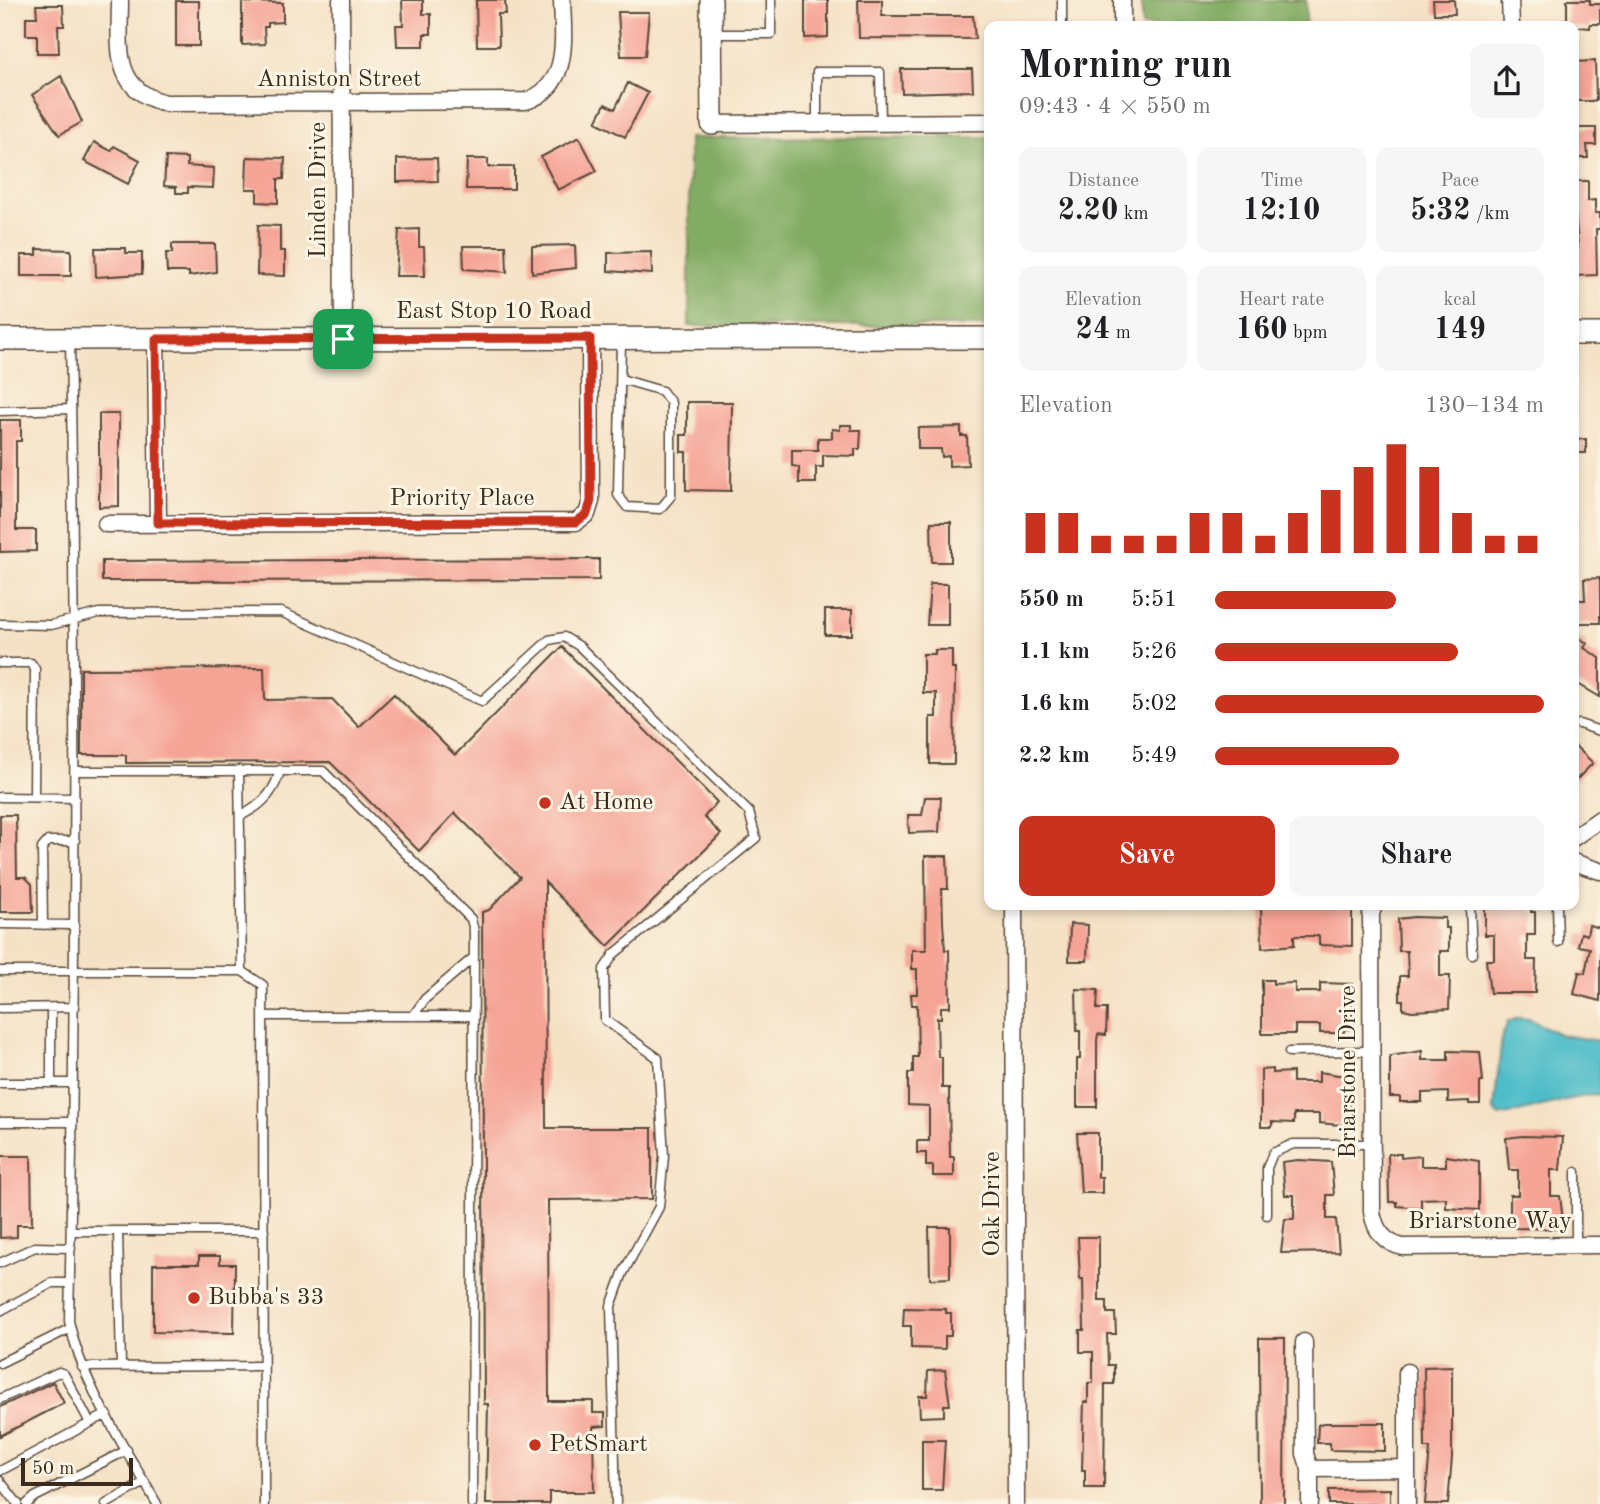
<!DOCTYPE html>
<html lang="en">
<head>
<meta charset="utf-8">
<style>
  :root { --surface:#fff; --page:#f6f6f6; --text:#202124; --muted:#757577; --accent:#c8321e }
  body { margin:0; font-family:"Old Standard TT",serif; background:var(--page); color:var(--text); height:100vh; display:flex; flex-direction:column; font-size:26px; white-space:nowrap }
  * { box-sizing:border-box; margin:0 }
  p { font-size:23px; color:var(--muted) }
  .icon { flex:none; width:38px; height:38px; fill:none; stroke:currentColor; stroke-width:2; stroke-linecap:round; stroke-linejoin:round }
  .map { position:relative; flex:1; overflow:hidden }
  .panel { position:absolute; left:984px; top:21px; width:595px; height:889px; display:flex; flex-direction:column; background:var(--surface); border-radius:14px; box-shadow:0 4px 10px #0003 }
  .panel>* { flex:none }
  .scale { position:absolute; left:21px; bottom:18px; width:112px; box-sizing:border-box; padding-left:7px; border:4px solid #3b2a1e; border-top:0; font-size:19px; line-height:24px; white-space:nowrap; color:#3b2a1e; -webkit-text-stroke:5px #fcf5e5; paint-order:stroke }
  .pin { position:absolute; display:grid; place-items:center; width:60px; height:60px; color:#fff; margin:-30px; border-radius:14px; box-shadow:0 4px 10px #0006 }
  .round { display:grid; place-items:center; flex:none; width:74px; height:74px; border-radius:14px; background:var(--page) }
  .head { display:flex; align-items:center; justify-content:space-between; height:119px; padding:0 35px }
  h1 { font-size:38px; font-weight:600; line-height:52px }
  .metrics { display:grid; grid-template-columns:repeat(3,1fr); gap:10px; height:119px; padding:7px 35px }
  .metrics div { display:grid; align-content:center; border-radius:14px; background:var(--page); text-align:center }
  .metrics b { font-size:30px; font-weight:600 }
  .metrics small { font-size:19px; font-weight:400 }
  .metrics p { font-size:19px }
  .chart { height:196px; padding:14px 35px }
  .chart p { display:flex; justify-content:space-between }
  .chart svg { width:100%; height:126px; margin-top:7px; stroke:var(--accent); stroke-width:6 }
  .action { display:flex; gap:14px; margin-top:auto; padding:14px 35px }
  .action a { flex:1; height:80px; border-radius:14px; background:var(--accent); color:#fff; font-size:28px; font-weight:600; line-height:80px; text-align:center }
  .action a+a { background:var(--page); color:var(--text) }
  ul { padding:0 35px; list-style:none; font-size:23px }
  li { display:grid; grid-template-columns:112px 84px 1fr; align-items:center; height:52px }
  li i { height:18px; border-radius:9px; background:var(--accent) }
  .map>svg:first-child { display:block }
  .forest { fill:#82ac64; stroke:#5e6b41; stroke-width:2 }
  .water { fill:#50bdc9; stroke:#467474; stroke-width:2 }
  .building { fill:#f5a496 }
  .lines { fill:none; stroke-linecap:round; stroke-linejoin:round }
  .lane-casing { stroke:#574637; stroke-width:11 }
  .street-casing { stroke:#574637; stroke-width:19 }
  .secondary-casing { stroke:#574637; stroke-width:24 }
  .lane { stroke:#fff; stroke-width:8 }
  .street { stroke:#fff; stroke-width:16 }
  .secondary { stroke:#fff; stroke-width:21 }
  .route-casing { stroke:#fff; stroke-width:14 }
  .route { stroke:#c8321e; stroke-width:9 }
  .poi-dot { fill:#c8321e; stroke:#fcf5e5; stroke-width:2.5 }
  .labels { text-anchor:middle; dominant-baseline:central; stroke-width:6; stroke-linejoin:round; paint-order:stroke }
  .street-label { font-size:24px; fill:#3b2a1e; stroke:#fcf5e5 }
  .poi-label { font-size:24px; fill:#3b2a1e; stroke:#fcf5e5; text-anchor:start }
</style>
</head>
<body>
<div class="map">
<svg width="1600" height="1504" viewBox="0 0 1600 1504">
  <rect width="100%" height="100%" fill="#fcf5e5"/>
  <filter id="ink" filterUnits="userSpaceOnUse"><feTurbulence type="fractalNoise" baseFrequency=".0143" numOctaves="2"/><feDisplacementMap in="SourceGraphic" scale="14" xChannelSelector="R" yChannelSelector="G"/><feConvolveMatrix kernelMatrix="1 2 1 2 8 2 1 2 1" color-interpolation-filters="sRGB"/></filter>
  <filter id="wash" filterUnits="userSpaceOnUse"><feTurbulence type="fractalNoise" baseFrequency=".00686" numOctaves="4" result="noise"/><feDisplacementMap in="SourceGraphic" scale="28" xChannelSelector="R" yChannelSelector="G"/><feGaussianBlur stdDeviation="1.57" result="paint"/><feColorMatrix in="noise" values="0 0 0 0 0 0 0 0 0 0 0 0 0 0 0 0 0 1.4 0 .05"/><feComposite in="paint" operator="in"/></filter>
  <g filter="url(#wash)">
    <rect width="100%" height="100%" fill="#f5e2c6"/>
    <path class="forest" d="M 1142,0 L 1306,0 L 1306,26 L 1142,26 Z
      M 989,137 L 989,326 L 689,326 L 689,138 Z"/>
    <path class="water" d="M 1518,1018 L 1529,1019 L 1561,1035 L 1600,1041 L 1600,1094 C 1564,1097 1533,1111 1498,1116 L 1494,1110 L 1502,1036 L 1508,1022 Z"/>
    <g id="blocks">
      <path class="building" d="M 402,0 L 423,0 L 423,14 L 431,14 L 431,34 L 424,34 L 424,46 L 397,46 L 396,25 L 403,25 Z
        M 476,0 L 505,0 L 506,14 L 498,14 L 499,46 L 477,46 Z
        M 805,0 L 828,0 L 828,37 L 805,38 Z
        M 858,0 L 882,0 L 882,16 L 973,16 L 975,39 L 859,38 Z
        M 1433,0 L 1454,0 L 1455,14 L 1434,14 Z
        M 1567,0 L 1590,0 L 1590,4 L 1600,4 L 1600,24 L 1590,24 L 1590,28 L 1567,26 Z
        M 176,1 L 199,1 L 199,46 L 176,46 Z
        M 242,2 L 283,3 L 283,22 L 268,23 L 268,27 L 264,27 L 265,44 L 242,45 Z
        M 36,5 L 63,5 L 64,26 L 58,26 L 59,53 L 37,53 L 37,35 L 26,35 L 26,17 L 37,17 Z
        M 618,12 L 649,12 L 645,56 L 621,56 Z
        M 1595,61 L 1596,101 L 1573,101 L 1573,62 Z
        M 901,69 L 972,69 L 973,91 L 902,93 Z
        M 61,76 L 82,122 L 59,135 L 32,95 Z
        M 628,83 L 648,93 L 625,137 L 596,122 L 605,104 L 615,109 Z
        M 1573,128 L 1596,128 L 1596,145 L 1587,145 L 1588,158 L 1573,158 Z
        M 579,137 L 597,171 L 558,190 L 541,157 Z
        M 94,142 L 111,151 L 114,146 L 140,160 L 128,184 L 84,161 Z
        M 166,157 L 187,158 L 187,166 L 214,168 L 213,188 L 188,187 L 188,193 L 176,193 L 176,187 L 164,186 Z
        M 247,157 L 285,158 L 284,179 L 278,179 L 278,203 L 257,202 L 257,189 L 246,189 Z
        M 437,158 L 438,181 L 397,182 L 397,159 Z
        M 467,159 L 488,159 L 488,167 L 514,167 L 514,189 L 466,189 Z
        M 1573,181 L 1588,181 L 1588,201 L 1595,200 L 1595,213 L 1600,213 L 1600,229 L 1596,229 L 1597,275 L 1573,276 L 1573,248 L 1578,248 Z
        M 258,225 L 280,226 L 280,251 L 285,251 L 285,276 L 257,275 Z
        M 419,229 L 419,247 L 424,247 L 425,276 L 396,276 L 399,230 Z
        M 172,244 L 215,244 L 216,272 L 189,276 L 189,272 L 167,272 L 166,253 L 172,253 Z
        M 575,245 L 576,268 L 532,273 L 532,246 Z
        M 463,246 L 506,246 L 507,272 L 464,269 Z
        M 95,248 L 126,248 L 126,253 L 142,253 L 142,274 L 96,277 Z
        M 37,249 L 71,250 L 71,276 L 21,276 L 21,255 L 37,255 Z
        M 651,252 L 652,274 L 608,271 L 608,253 Z
        M 687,402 L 732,402 L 731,491 L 686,490 L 686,452 L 681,452 L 681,435 L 687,435 Z
        M 99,414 L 119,414 L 119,506 L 99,507 Z
        M 0,420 L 21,420 L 21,441 L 16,441 L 16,530 L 36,530 L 36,551 L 0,552 Z
        M 840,425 L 851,425 L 851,430 L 861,430 L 860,449 L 855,449 L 855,456 L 823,455 L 823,467 L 816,467 L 816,483 L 799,483 L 799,467 L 792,466 L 792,450 L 818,450 L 818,438 L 832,438 L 832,429 L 840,430 Z
        M 961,427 L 961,436 L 967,436 L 968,465 L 949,466 L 949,456 L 942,457 L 941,449 L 918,449 L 918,428 Z
        M 1586,439 L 1586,453 L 1573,453 L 1573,440 Z
        M 931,522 L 951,522 L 951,562 L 932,562 Z
        M 599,559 L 599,580 L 102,581 L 102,561 Z
        M 1600,578 L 1600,623 L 1578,623 L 1578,600 L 1585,600 L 1584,579 Z
        M 930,584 L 948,584 L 948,625 L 927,625 Z
        M 825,610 L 852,610 L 852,635 L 825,635 Z
        M 1573,634 L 1587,643 L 1584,648 L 1600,658 L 1600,697 L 1573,681 Z
        M 562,647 L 717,802 L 704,817 L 721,834 L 608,946 L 545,882 L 546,1128 L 652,1128 L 652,1199 L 548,1200 L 549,1401 L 593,1401 L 593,1413 L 605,1413 L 605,1426 L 593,1427 L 594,1492 L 549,1492 L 549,1504 L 486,1504 L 488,1404 L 484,1404 L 482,912 L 489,910 L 520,877 L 455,813 L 419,851 L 330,762 L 126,763 L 126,755 L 81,755 L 81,669 L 264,668 L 265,700 L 332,699 L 359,727 L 394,694 L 455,755 Z
        M 935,650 L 952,650 L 952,669 L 955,669 L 954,764 L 930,764 L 930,717 L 936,717 L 936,693 L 923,693 L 923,654 L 935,654 Z
        M 1573,744 L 1593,763 L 1573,783 Z
        M 925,797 L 941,797 L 939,832 L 909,833 L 908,815 L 922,815 Z
        M 0,815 L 16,815 L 17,877 L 25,877 L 32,884 L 33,912 L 0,912 Z
        M 925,856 L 947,856 L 948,889 L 942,889 L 943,923 L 945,950 L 949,950 L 950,1007 L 941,1007 L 941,1018 L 937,1018 L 938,1057 L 942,1057 L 942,1088 L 949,1088 L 950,1157 L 954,1157 L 954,1176 L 933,1176 L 933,1166 L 926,1166 L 926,1153 L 917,1153 L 917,1141 L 929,1141 L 929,1106 L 908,1105 L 908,1073 L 913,1073 L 913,1057 L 918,1057 L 917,1005 L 912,1005 L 911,994 L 917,994 L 917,969 L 912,969 L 912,950 L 926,950 Z
        M 1261,905 L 1352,905 L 1352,946 L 1319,945 L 1319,936 L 1294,936 L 1294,945 L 1262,948 Z
        M 1485,905 L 1531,905 L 1531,912 L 1535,912 L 1535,935 L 1527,935 L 1527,960 L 1536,960 L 1535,993 L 1490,993 L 1486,960 L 1494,960 L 1494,935 L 1485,935 Z
        M 1414,917 L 1445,918 L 1445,928 L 1449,928 L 1449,951 L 1440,951 L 1440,976 L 1450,976 L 1449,1009 L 1412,1011 L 1403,1009 L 1403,1000 L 1400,1000 L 1400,976 L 1408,976 L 1407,951 L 1399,951 L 1398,919 Z
        M 1070,924 L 1088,925 L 1087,961 L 1069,961 Z
        M 1589,925 L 1600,928 L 1600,1001 L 1574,994 L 1579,972 L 1585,973 L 1590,948 L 1578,946 L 1581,933 L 1587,935 Z
        M 1262,980 L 1273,980 L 1273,984 L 1295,983 L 1295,992 L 1320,992 L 1320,983 L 1352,984 L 1352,1029 L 1344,1029 L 1344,1033 L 1320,1033 L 1320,1025 L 1295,1025 L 1295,1034 L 1262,1034 Z
        M 1076,989 L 1098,990 L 1097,1009 L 1107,1009 L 1106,1035 L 1098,1034 L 1097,1040 L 1097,1107 L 1077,1107 L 1077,1059 L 1080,1059 L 1080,1031 L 1077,1031 Z
        M 1422,1051 L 1422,1060 L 1448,1060 L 1448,1051 L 1480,1052 L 1483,1082 L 1480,1082 L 1480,1104 L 1469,1104 L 1469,1101 L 1448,1102 L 1448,1092 L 1422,1093 L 1422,1102 L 1400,1102 L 1400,1097 L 1390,1097 L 1390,1056 Z
        M 1273,1069 L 1273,1073 L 1293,1072 L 1293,1082 L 1319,1082 L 1319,1072 L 1351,1077 L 1351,1126 L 1319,1123 L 1319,1114 L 1294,1114 L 1294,1123 L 1272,1122 L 1272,1127 L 1261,1127 L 1261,1070 Z
        M 1077,1133 L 1098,1133 L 1098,1177 L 1102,1177 L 1102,1193 L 1081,1193 Z
        M 1522,1136 L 1563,1137 L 1560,1170 L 1551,1170 L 1551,1196 L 1560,1196 L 1564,1229 L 1515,1228 L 1515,1219 L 1510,1219 L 1510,1195 L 1518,1195 L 1518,1170 L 1509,1170 L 1506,1138 Z
        M 1388,1154 L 1401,1154 L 1401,1158 L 1421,1156 L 1421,1166 L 1446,1166 L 1446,1156 L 1479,1161 L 1479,1210 L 1446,1208 L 1446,1198 L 1421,1199 L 1421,1208 L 1397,1206 L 1397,1202 L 1389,1202 Z
        M 0,1156 L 31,1156 L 32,1225 L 17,1225 L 17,1237 L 0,1238 Z
        M 1298,1160 L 1331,1162 L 1334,1195 L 1327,1195 L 1327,1219 L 1336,1219 L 1339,1252 L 1281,1253 L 1285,1219 L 1294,1219 L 1294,1195 L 1285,1195 L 1282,1162 Z
        M 929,1227 L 950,1227 L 950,1278 L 930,1279 Z
        M 1078,1237 L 1099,1237 L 1099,1301 L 1107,1301 L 1107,1313 L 1115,1313 L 1116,1334 L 1107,1334 L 1108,1365 L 1114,1365 L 1114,1384 L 1105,1384 L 1104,1488 L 1085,1488 L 1085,1470 L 1082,1470 L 1084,1402 L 1088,1402 L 1088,1383 L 1093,1383 L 1093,1352 L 1080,1352 L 1080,1330 L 1084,1330 L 1083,1279 L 1080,1279 Z
        M 199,1256 L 220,1256 L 220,1264 L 235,1264 L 234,1333 L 153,1332 L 153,1264 L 199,1264 Z
        M 904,1308 L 946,1309 L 946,1313 L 951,1313 L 951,1336 L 945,1336 L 945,1349 L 911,1348 L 911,1326 L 903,1326 Z
        M 1259,1338 L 1285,1338 L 1284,1504 L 1260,1504 Z
        M 1452,1366 L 1452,1457 L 1448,1504 L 1425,1504 L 1430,1448 L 1425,1448 L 1424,1367 Z
        M 945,1370 L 950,1405 L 944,1405 L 944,1416 L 920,1417 L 919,1396 L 927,1396 L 928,1371 Z
        M 53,1382 L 64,1403 L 0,1436 L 0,1407 Z
        M 1323,1423 L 1385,1423 L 1385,1451 L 1330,1450 L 1330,1443 L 1317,1443 L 1318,1425 Z
        M 922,1440 L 945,1440 L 942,1490 L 922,1490 Z
        M 1390,1489 L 1390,1504 L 1329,1504 L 1329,1490 Z"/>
    </g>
  </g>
  <g filter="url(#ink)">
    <use href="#blocks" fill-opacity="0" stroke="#574637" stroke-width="2"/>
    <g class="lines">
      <g class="lane-casing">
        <path id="lane" d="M 1062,0 L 1062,26
          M 714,34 L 771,34 L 771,0
          M 817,123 L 817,72 L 880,72 L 881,123
          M 70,339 C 76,666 76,993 69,1321 C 83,1387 124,1445 157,1504
          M 621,341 L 618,495 L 627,507 L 660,509 L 671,496 L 671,403 L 662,391 L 621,379
          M 0,411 L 71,409
          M 0,624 L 51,625 L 99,613 L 281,612 L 482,701 L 549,640 L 564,637 L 579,646 L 749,812 L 756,838 L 614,954 L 604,969 L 605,1020 L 658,1058 L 664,1156 L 659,1207 L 623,1273 L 611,1306 L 616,1504
          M 0,663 L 31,663 L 35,669 L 34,797
          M 1579,724 L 1600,731
          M 239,770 L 242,971
          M 75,771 L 323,771 L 471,919 L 474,931 L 472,1504
          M 0,797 L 75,798
          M 240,816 C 260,807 275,792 280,770
          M 1470,905 L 1472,954
          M 1557,905 L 1558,942
          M 0,924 L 75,925
          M 43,925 L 42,848 L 48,841 L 75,841
          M 0,971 L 242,971 L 263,985 L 264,1504
          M 0,1008 L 75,1007
          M 51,1008 L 51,1083
          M 263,1016 L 474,1016
          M 413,1016 L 425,999 L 474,957
          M 1289,1052 L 1371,1051
          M 0,1083 L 73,1083
          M 0,1122 L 72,1122
          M 1267,1215 L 1267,1168 L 1273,1153 L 1293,1144 L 1372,1144
          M 71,1231 L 264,1231
          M 118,1231 L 121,1367
          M 1576,1245 L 1576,1172
          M 0,1263 L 35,1247 L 71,1248
          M 0,1311 L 52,1283 L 70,1283
          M 0,1363 L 71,1328
          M 82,1367 L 264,1366
          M 0,1399 L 59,1372 L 64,1374 L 90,1423
          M 0,1471 L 107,1414
          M 0,1481 L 18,1504
          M 27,1504 L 35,1497 L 127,1450
          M 106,1504 L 145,1482"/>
      </g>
      <g class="street-casing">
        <path id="street" d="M 120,0 C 120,46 111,90 166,103 L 526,101 C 571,86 563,37 562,0
          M 341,0 L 343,339
          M 1122,0 L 1122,26
          M 1510,0 L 1511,26
          M 712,124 L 989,122
          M 156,339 L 158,523
          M 106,524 L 576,522 L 587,514 L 591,501 L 590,338
          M 1573,838 L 1600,819
          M 1573,862 L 1600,871
          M 1014,905 L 1016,1504
          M 1374,905 L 1371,914 L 1372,1212 C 1375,1230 1384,1243 1403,1247 L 1600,1245
          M 1304,1342 L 1305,1454 L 1310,1469 L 1310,1504
          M 1407,1372 L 1407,1504
          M 1310,1469 L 1407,1468"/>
      </g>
      <g class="secondary-casing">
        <path id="secondary" d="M 711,0 L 712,124
          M 1573,334 L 1600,334
          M 0,339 L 989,338"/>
      </g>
      <use href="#lane" class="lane"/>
      <use href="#street" class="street"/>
      <use href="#secondary" class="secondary"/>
    </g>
  </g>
  <g class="lines" filter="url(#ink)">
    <g class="route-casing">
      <path id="route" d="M 590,338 L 591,501 L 587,514 L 576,522 L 158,523 L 156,339 Z"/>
    </g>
    <use href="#route" class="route"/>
  </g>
  <g class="poi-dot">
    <circle cx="545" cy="803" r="7"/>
    <circle cx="194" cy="1298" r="7"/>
    <circle cx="535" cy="1445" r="7"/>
  </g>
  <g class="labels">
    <g class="street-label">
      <text x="339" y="80">Anniston Street</text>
      <text transform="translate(319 190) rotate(-90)">Linden Drive</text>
      <text x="494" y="312">East Stop 10 Road</text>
      <text x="462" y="499">Priority Place</text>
      <text transform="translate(1349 1072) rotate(-90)">Briarstone Drive</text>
      <text transform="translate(993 1204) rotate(-90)">Oak Drive</text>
      <text x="1490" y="1222">Briarstone Way</text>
    </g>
    <g class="poi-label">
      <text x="559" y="803">At Home</text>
      <text x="208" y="1298">Bubba's 33</text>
      <text x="549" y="1445">PetSmart</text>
    </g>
  </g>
</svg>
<div class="scale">50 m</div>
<div class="pin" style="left:343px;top:339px;background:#1e9e55"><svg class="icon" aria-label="arrive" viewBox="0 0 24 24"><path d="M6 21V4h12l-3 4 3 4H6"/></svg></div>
<section class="panel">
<div class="head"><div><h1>Morning run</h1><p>09:43 · 4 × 550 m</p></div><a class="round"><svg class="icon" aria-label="share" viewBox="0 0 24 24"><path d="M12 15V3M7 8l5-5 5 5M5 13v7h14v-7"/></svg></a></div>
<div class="metrics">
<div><p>Distance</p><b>2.20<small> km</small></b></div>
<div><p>Time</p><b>12:10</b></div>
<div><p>Pace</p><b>5:32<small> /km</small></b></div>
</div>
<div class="metrics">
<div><p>Elevation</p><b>24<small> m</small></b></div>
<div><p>Heart rate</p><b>160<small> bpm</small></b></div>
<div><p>kcal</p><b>149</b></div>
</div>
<div class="chart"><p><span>Elevation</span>130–134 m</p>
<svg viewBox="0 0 160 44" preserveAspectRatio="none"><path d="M5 44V30M15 44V30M25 44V38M35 44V38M45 44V38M55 44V30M65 44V30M75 44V38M85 44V30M95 44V22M105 44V14M115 44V6M125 44V14M135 44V30M145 44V38M155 44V38"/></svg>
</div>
<ul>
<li><b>550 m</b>5:51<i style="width:55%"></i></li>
<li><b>1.1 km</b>5:26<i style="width:74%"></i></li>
<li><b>1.6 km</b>5:02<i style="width:100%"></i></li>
<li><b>2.2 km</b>5:49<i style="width:56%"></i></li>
</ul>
<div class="action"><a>Save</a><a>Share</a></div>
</section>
</div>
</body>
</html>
